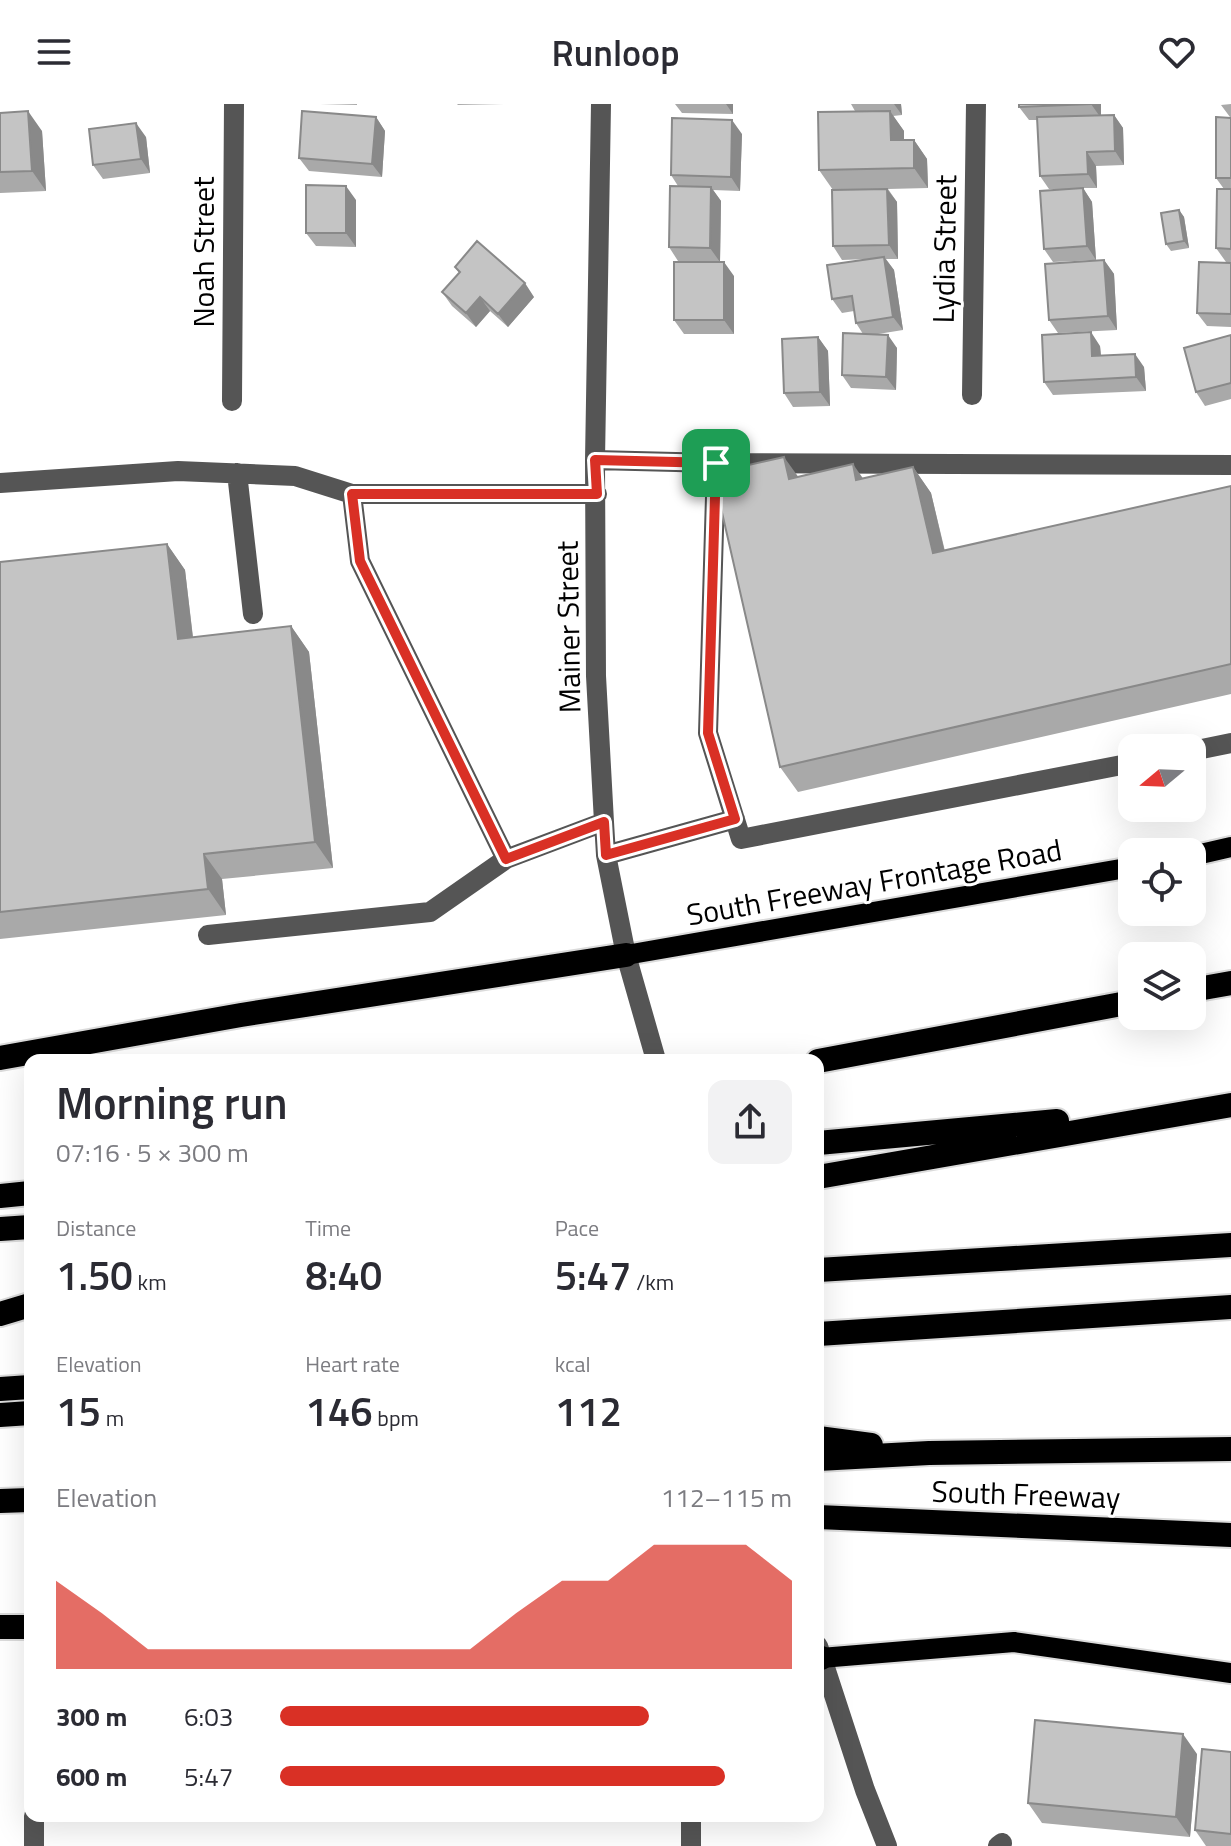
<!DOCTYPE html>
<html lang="en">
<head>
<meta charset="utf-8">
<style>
  :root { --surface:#fff; --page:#f2f2f3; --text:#2b2b33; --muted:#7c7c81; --accent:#d93025 }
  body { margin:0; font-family:"Titillium Web",sans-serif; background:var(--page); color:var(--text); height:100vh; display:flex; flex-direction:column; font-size:30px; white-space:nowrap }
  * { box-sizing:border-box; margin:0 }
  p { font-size:26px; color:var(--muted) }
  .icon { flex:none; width:44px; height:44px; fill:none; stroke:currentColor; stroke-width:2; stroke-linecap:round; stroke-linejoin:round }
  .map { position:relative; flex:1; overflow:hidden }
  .sheet { position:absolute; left:24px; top:950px; width:800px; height:768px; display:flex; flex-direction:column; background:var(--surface); border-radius:16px; box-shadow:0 8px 32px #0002 }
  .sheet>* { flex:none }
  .needle { width:52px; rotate:251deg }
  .tools { position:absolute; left:1118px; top:630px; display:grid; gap:16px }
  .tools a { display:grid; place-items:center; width:88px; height:88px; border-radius:16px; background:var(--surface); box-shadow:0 8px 32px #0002; font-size:40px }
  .pin { position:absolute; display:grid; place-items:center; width:68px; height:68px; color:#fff; margin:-34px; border-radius:16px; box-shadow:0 4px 12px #0006 }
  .round { display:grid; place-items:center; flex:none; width:84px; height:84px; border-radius:16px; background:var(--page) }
  .overview { display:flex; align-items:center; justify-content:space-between; height:136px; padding:0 32px }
  h1 { font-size:44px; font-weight:600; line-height:60px }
  .metrics { display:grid; grid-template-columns:repeat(3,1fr); gap:12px; height:136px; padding:8px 32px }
  .metrics div { display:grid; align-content:center }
  .metrics b { font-size:40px; font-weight:600 }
  .metrics small { font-size:22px; font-weight:400 }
  .metrics p { font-size:22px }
  .chart { height:224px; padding:16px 32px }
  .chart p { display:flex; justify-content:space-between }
  .chart svg { width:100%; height:144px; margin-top:8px; fill:var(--accent); opacity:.7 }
  ul { padding:0 32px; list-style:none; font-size:26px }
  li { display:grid; grid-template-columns:128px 96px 1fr; align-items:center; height:60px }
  li i { height:20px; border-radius:10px; background:var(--accent) }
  header { display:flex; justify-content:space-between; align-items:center; height:104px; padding:0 32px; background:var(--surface); font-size:36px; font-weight:600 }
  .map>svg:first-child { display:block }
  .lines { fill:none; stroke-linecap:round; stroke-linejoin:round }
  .major-casing { stroke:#dbdbdb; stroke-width:24 }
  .highway-casing { stroke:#dbdbdb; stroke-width:28 }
  .minor { stroke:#555; stroke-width:20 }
  .major { stroke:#000; stroke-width:20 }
  .highway { stroke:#000; stroke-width:24 }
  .wall { fill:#a9a9a9 }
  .shaded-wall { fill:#898989 }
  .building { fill:#c4c4c4; stroke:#898989; stroke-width:2 }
  .route-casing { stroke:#fff; stroke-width:16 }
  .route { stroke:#d93025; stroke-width:10 }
  .labels { text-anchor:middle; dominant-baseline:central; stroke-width:6; stroke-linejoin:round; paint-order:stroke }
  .street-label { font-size:30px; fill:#000; stroke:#fff }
</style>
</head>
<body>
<header><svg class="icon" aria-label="menu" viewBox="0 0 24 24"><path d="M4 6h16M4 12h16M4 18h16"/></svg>Runloop<svg class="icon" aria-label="heart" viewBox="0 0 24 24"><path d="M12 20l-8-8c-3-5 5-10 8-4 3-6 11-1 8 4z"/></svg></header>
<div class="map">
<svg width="1231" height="1742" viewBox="0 0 1231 1742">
  <rect width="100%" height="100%" fill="#fff"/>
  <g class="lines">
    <g class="major-casing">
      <path id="major" d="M 1192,752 L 1231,743
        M 626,851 L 1132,763
        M 821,1554 L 1014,1538 L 1231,1569"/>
    </g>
    <g class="highway-casing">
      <path id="highway" d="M 1192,886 L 1231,879
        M 0,954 L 241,911 L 626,851
        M 818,957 L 1132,898
        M 818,1039 L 1057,1017
        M 818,1073 L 1231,1001
        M 0,1092 L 30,1089
        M 0,1125 L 30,1123
        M 818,1166 L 1231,1141
        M 0,1210 L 30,1201
        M 818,1230 L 1231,1203
        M 0,1285 L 30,1283
        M 0,1311 L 30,1309
        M 818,1334 L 871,1341
        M 818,1355 L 929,1349 L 1231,1345
        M 0,1397 L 30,1396
        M 818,1413 L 1231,1431
        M 0,1523 L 30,1523
        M 818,1553 L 821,1554"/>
    </g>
    <path class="minor" d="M 601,0 L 595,356 L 596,572 L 604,718 L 606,751 L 626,851 L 656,956
      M 972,291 L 976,0
      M 232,297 L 234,0
      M 595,356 L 716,359 L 708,629 L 741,735 L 1132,659
      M 716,359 L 1231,361
      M 237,369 L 253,510
      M 0,379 L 178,367 L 295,372 L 352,390 L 597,390
      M 352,390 L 360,457 L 506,755
      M 1192,647 L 1231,639
      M 606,751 L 735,715
      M 208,831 L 430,808 L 506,755 L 604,718
      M 818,1542 L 865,1686 L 887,1742
      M 691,1712 L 691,1742
      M 34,1742 L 34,1712
      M 998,1742 L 1002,1739"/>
    <use href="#major" class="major"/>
    <use href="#highway" class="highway"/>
  </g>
  <path class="wall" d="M 320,0 L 357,0 L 357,1 Z
    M 457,0 L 504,0 L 458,1 Z
    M 675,0 L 733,0 L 733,10 L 682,9 Z
    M 851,0 L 901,0 L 902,11 L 893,12 L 904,27 L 904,36 L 914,36 L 927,55 L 928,84 L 888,85 L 897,98 L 898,155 L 886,155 L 894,166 L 903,226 L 878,230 L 897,244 L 896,286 L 851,284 L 842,271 L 863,230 L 856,219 L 854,207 L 842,209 L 832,195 L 868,155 L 842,156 L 833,142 L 833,86 L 819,66 L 855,7 Z
    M 1101,0 L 1101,11 L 1114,11 L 1123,24 L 1124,61 L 1096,62 L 1097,84 L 1083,84 L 1092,98 L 1096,156 L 1053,158 L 1044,145 L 1074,85 L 1049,85 L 1040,72 L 1038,16 L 1029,16 L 1019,3 Z
    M 1231,0 L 1231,158 L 1226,158 L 1216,144 L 1224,85 L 1216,74 L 1230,13 L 1221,1 Z
    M 0,9 L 42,27 L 46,87 L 0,89 Z
    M 376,13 L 385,27 L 382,73 L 309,67 L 299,54 Z
    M 742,30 L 740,87 L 713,86 L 721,97 L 720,158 L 678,157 L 669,143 L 678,82 L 671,71 Z
    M 146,33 L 150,69 L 103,75 L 93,61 Z
    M 356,96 L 356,143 L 316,142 L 306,129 Z
    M 1179,106 L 1184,113 L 1189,144 L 1171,147 L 1166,140 Z
    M 1104,156 L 1114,170 L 1117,226 L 1058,229 L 1049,216 Z
    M 1231,159 L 1231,223 L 1207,222 L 1197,209 Z
    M 455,163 L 534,193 L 508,223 L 490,207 L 476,223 L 452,202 L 442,188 L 459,169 Z
    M 734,172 L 734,230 L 684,230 L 674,216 Z
    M 1231,231 L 1231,295 L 1205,302 L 1196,288 Z
    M 818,233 L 828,247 L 830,302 L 793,303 L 784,289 Z
    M 1100,242 L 1101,251 L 1144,263 L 1146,287 L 1053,291 L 1044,278 Z
    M 913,363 L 931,389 L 945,447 L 1231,382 L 1231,590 L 798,688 L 780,663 L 798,373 L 863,375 Z
    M 167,440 L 185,466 L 193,533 L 291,522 L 309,548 L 333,764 L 222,775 L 226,811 L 0,835 L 0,458 Z
    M 1231,1648 L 1231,1742 L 1206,1742 L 1195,1726 Z
    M 1197,1650 L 1190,1733 L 1042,1719 L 1028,1699 Z"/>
  <path class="shaded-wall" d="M 726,0 L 733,0 L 733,10 Z
    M 894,0 L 901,0 L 902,11 Z
    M 1091,0 L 1101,0 L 1101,14 Z
    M 28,7 L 42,27 L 46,87 L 32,67 Z
    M 890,7 L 904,27 L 904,56 L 891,36 Z
    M 1114,11 L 1123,24 L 1124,61 L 1115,47 Z
    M 376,13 L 385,27 L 382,73 L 372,60 Z
    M 732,16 L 742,30 L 740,87 L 731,73 Z
    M 136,19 L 146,33 L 150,69 L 141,55 Z
    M 914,36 L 927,55 L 928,84 L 914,64 Z
    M 1087,48 L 1096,62 L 1097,84 L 1088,70 Z
    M 346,82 L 356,96 L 356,143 L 346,129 Z
    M 711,83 L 721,97 L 720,158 L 710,144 Z
    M 1083,84 L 1092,98 L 1096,156 L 1087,142 Z
    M 887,85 L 897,98 L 898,155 L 889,141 Z
    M 1179,106 L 1184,113 L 1189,144 L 1184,137 Z
    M 884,153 L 894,166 L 903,226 L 893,213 Z
    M 1104,156 L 1114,170 L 1117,226 L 1108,212 Z
    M 724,158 L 734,172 L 734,230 L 724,216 Z
    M 525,179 L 534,193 L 508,223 L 498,210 Z
    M 480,193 L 490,207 L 476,223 L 466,209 Z
    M 1091,228 L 1100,242 L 1102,265 L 1092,252 Z
    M 888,231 L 897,244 L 896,286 L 886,273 Z
    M 818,233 L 828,247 L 830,302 L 820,288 Z
    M 1135,250 L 1144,263 L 1146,287 L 1136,273 Z
    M 784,353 L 802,378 L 789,375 Z
    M 853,360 L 871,386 L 856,376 Z
    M 913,363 L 931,389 L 951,475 L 933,449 Z
    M 167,440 L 185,466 L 196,561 L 178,535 Z
    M 291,522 L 309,548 L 333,764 L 315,738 Z
    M 204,750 L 222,775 L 226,811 L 208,785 Z
    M 1183,1630 L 1197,1650 L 1190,1733 L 1176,1713 Z"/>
  <path class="building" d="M 1019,0 L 1092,0 L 1019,3 Z
    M 28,7 L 32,67 L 0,68 L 0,9 Z
    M 302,7 L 376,13 L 372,60 L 299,54 Z
    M 890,7 L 891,36 L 914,36 L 914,64 L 819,66 L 818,8 Z
    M 1114,11 L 1115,47 L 1087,48 L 1088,70 L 1040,72 L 1037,13 Z
    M 1216,13 L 1231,14 L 1231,74 L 1216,74 Z
    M 672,14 L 732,16 L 731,73 L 671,71 Z
    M 136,19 L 141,55 L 93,61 L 89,25 Z
    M 306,81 L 346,82 L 346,129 L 306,129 Z
    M 670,82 L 711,83 L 710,144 L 669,143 Z
    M 1083,84 L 1087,142 L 1044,145 L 1040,87 Z
    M 887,85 L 889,141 L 833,142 L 832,86 Z
    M 1217,85 L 1231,85 L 1231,145 L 1216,144 Z
    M 1179,106 L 1184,137 L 1166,140 L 1161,109 Z
    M 477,137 L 525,179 L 498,210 L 480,193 L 466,209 L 442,188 L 460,168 L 455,163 Z
    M 884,153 L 893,213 L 856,219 L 852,192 L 832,195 L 827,161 Z
    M 1104,156 L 1108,212 L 1049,216 L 1045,160 Z
    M 674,158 L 724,158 L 724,216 L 674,216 Z
    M 1199,158 L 1231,159 L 1231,210 L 1197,209 Z
    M 1091,228 L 1092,252 L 1135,250 L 1136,273 L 1044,278 L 1042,231 Z
    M 843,229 L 888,231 L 886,273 L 842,271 Z
    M 1231,231 L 1231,279 L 1196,288 L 1184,244 Z
    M 818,233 L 820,288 L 784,289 L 782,235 Z
    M 784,353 L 789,375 L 853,360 L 856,376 L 913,363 L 933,449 L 1231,382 L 1231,560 L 780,663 L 713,369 Z
    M 167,440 L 178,535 L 291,522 L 315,738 L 204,750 L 208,785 L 0,808 L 0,458 Z
    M 1035,1616 L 1183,1630 L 1176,1713 L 1028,1699 Z
    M 1202,1645 L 1231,1648 L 1231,1730 L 1195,1726 Z"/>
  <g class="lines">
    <g class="route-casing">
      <path id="route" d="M 595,356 L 716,359 L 708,629 L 735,715 L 606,751 L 604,718 L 506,755 L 360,457 L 352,390 L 597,390 Z"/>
    </g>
    <use href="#route" class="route"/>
  </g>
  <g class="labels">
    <g class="street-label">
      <text transform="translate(944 145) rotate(-89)">Lydia Street</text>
      <text transform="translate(203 148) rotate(-90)">Noah Street</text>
      <text transform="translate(568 523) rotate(-91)">Mainer Street</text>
      <text transform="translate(874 778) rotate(-10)">South Freeway Frontage Road</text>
      <text transform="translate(1026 1390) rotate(2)">South Freeway</text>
    </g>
  </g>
</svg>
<div class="tools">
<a><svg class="needle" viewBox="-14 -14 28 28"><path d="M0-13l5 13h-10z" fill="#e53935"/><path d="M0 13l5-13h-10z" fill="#7c7c81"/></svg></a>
<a><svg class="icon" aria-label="locate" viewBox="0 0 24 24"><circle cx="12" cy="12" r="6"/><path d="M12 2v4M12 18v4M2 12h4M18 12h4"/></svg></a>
<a><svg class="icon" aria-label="layers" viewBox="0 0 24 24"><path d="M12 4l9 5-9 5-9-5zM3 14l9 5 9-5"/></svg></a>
</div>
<div class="pin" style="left:716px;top:359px;background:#1e9e55"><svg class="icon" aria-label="arrive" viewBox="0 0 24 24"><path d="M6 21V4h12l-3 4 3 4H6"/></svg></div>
<section class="sheet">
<div class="overview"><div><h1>Morning run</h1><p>07:16 · 5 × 300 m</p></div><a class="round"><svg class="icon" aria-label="share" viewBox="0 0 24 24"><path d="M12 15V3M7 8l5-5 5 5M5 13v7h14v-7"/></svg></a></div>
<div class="metrics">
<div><p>Distance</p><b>1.50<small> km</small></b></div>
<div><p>Time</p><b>8:40</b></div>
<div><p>Pace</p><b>5:47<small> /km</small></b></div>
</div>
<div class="metrics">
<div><p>Elevation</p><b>15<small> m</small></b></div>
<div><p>Heart rate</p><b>146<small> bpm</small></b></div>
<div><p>kcal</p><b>112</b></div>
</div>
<div class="chart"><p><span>Elevation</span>112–115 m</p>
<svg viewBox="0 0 160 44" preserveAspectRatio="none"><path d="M0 44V17L10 27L20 38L30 38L40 38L50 38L60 38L70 38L80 38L90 38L100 27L110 17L120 17L130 6L140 6L150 6L160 17V44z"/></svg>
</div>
<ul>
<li><b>300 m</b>6:03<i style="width:72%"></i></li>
<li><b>600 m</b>5:47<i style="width:87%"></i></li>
</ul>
</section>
</div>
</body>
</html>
